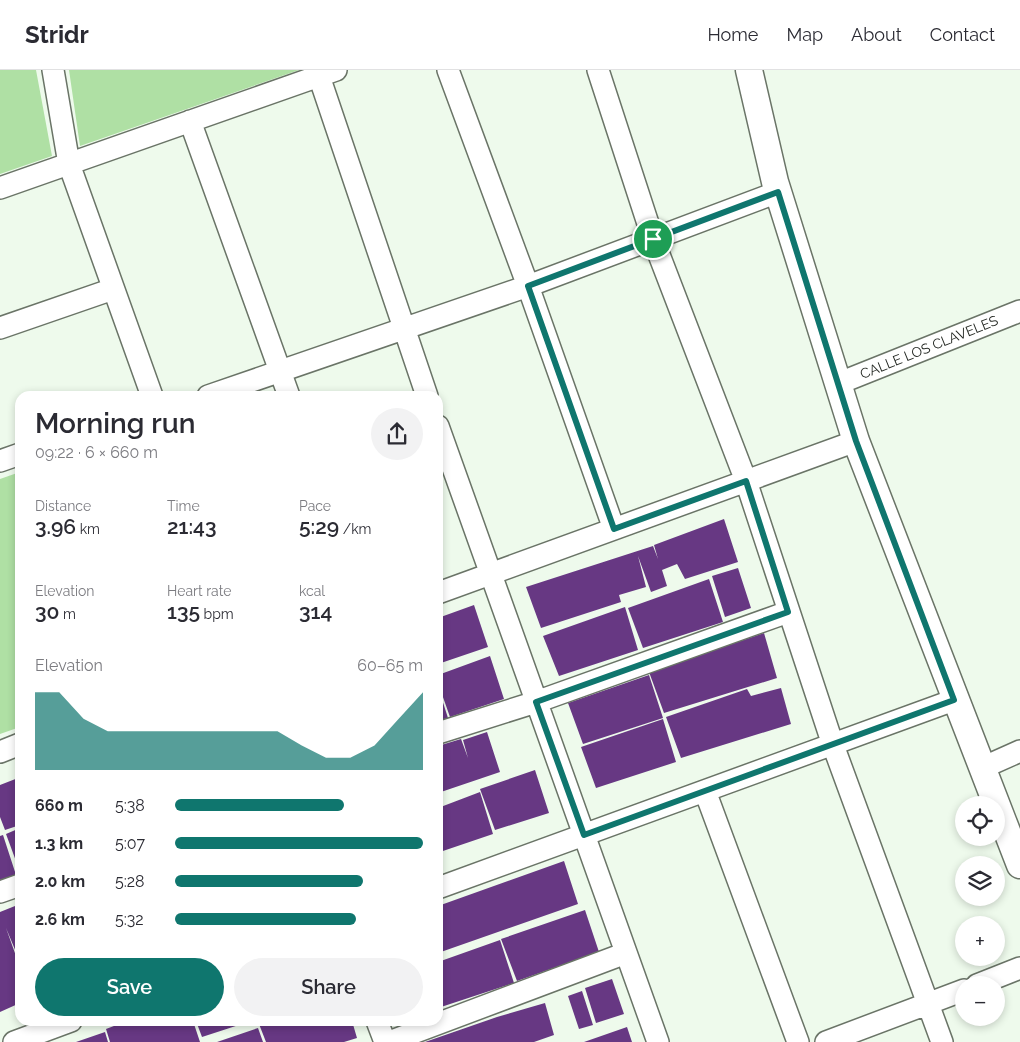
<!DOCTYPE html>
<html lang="en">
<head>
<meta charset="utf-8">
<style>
  :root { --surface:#fff; --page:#f2f2f3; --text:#2b2b33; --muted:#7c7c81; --line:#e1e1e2; --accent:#0f766e }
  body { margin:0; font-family:Raleway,sans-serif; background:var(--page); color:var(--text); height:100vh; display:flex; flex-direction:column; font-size:19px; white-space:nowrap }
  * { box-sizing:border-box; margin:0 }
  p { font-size:16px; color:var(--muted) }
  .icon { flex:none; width:28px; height:28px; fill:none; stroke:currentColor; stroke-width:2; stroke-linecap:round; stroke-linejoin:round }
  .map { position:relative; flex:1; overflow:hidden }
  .panel { position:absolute; left:15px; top:321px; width:428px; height:635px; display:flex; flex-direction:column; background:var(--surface); border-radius:15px; box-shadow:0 2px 8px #0003 }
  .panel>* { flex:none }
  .tools { position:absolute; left:955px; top:726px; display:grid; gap:10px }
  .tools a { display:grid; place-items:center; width:50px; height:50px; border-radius:50%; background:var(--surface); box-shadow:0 2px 8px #0003; font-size:25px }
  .pin { position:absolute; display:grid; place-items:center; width:42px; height:42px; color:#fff; margin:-21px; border:2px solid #fff; border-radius:50%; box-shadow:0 1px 5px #0007 }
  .round { display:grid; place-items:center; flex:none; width:52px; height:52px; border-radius:26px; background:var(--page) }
  .headline { display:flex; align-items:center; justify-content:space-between; height:85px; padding:0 20px }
  h1 { font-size:28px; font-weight:600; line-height:38px }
  .stats { display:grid; grid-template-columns:repeat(3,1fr); gap:8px; height:85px; padding:5px 20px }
  .stats div { display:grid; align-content:center }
  .stats b { font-size:21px; font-weight:600 }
  .stats small { font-size:14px; font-weight:400 }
  .stats p { font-size:14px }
  .chart { height:140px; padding:10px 20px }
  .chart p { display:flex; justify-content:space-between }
  .chart svg { width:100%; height:90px; margin-top:5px; fill:var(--accent); opacity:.7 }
  .cta { display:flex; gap:10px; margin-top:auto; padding:10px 20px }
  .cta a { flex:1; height:58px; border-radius:30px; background:var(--accent); color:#fff; font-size:20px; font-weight:600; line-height:58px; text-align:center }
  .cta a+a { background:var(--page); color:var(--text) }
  ul { padding:0 20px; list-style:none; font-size:16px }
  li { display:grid; grid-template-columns:80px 60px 1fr; align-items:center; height:38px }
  li i { height:12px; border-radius:6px; background:var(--accent) }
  header { display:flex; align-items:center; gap:30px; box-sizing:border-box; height:70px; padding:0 25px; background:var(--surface); border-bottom:1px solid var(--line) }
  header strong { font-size:24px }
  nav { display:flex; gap:28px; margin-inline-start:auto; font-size:18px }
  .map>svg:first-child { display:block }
  .green { fill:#afe0a4 }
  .building { fill:#673883 }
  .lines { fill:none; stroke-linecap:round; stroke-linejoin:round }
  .minor-casing { stroke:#6a7467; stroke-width:24 }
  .major-casing { stroke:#6a7467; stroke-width:29 }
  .minor { stroke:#fff; stroke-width:21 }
  .major { stroke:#fff; stroke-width:26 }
  .route-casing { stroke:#fff; stroke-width:10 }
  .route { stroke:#0f766e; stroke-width:6 }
  .labels { text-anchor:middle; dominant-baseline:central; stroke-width:5; stroke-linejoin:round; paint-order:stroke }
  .street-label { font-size:14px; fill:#242823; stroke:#fff }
</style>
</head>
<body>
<header>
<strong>Stridr</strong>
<nav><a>Home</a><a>Map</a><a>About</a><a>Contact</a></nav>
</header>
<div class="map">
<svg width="1020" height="972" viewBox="0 0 1020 972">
  <rect width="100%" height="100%" fill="#eefaec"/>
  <path class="green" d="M 0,0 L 36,0 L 52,86 L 0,104 Z
    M 69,0 L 299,0 L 80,76 Z
    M 20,402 L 20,657 L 0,664 L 0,409 Z"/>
  <path class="building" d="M 724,449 L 738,492 L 685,509 L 677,494 L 662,500 L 667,516 L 651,522 L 638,486 L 646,517 L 619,525 L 621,532 L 541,558 L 526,517 L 653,476 L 658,489 L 654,475 Z
    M 738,498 L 751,538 L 725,547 L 712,506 Z
    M 709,509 L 723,552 L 643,578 L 628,538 Z
    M 474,535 L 488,577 L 438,594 L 438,548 Z
    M 625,537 L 638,580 L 559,606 L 543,566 Z
    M 764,563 L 777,608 L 664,643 L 649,602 Z
    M 490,586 L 504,629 L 450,647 L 438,613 L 438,605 Z
    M 649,605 L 663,648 L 583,674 L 568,633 Z
    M 438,617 L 448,648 L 438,651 Z
    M 781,618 L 791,654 L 681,688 L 666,647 L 747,619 L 751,626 Z
    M 663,649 L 676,692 L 596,718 L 581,677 Z
    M 487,662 L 500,702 L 438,723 L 438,676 L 461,669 L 468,688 L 463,670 Z
    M 535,700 L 549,743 L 495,760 L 480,719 Z
    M 18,708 L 20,708 L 20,755 L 5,760 L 0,747 L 0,715 Z
    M 480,722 L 493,764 L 440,782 L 438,778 L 438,738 Z
    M 20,758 L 20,802 L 6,764 Z
    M 3,765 L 17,808 L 0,813 L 0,766 Z
    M 564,791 L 578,834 L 438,883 L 438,836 Z
    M 20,834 L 20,881 L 16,882 L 6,858 L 16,886 L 20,885 L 20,933 L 0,942 L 0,842 Z
    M 585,840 L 599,882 L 517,911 L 501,869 Z
    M 500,870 L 514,913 L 438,938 L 438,892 Z
    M 612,909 L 624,944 L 596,953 L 585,918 Z
    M 582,921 L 593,955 L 579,959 L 568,926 Z
    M 545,933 L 554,965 L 534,972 L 425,972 L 497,947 Z
    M 127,951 L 193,951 L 200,972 L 110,972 L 106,959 Z
    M 196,951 L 248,951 L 248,952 L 202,967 Z
    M 266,951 L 352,951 L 357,968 L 344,972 L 266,972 L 259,954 Z
    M 627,957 L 632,972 L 584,972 Z
    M 258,958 L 263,972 L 217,972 Z
    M 105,962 L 108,972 L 76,972 Z"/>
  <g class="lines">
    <g class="minor-casing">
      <path id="minor" d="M 53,0 L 69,94 L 152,326
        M 448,0 L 528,216 L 614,459
        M 598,0 L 653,169 L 746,411 L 833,675 L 942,972
        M 319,6 L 427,326
        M 190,51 L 289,326
        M 0,118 L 336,0
        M 0,258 L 113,219
        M 837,314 L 1020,241
        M 208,326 L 528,216 L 778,122
        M 438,356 L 658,972
        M 0,391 L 20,384
        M 438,523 L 856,371
        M 438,663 L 536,632 L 788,542
        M 0,682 L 20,674
        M 982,698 L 1020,681
        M 705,721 L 798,972
        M 438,818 L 954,630
        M 0,822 L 20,815
        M 977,915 L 1020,898
        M 377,951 L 385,972
        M 14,972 L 71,951
        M 389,972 L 626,883
        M 826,972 L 964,920"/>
    </g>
    <g class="major-casing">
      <path id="major" d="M 749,0 L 775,112 L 856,371 L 1020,795"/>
    </g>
    <use href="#minor" class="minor"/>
    <use href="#major" class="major"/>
  </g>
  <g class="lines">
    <g class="route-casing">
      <path id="route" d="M 778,122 L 856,371 L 954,630 L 584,765 L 536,632 L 788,542 L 746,411 L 614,459 L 528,216 Z"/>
    </g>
    <use href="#route" class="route"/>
  </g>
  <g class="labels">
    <g class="street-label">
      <text transform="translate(929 277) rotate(-22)">CALLE LOS CLAVELES</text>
    </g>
  </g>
</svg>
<div class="tools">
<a><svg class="icon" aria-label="locate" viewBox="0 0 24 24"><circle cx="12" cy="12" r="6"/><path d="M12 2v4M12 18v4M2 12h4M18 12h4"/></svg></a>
<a><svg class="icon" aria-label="layers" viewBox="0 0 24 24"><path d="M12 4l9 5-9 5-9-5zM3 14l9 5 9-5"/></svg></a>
<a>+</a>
<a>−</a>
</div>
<div class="pin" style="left:653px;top:169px;background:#1e9e55"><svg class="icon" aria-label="arrive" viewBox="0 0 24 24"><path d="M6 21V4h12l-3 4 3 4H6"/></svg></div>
<section class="panel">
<div class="headline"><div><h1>Morning run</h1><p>09:22 · 6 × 660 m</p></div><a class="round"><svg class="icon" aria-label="share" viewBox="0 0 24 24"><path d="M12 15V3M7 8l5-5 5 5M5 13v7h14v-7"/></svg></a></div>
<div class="stats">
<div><p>Distance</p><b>3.96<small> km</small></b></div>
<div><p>Time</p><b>21:43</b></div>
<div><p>Pace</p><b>5:29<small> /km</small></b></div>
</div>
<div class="stats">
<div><p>Elevation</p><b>30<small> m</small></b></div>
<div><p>Heart rate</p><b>135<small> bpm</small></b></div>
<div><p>kcal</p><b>314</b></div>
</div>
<div class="chart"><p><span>Elevation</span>60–65 m</p>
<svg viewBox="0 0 160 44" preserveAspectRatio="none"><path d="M0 44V6L10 6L20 19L30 25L40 25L50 25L60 25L70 25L80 25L90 25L100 25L110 32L120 38L130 38L140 32L150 19L160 6V44z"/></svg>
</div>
<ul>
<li><b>660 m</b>5:38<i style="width:68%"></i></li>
<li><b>1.3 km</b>5:07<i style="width:100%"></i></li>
<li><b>2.0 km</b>5:28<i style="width:76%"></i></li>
<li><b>2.6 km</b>5:32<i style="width:73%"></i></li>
</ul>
<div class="cta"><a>Save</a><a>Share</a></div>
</section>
</div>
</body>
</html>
